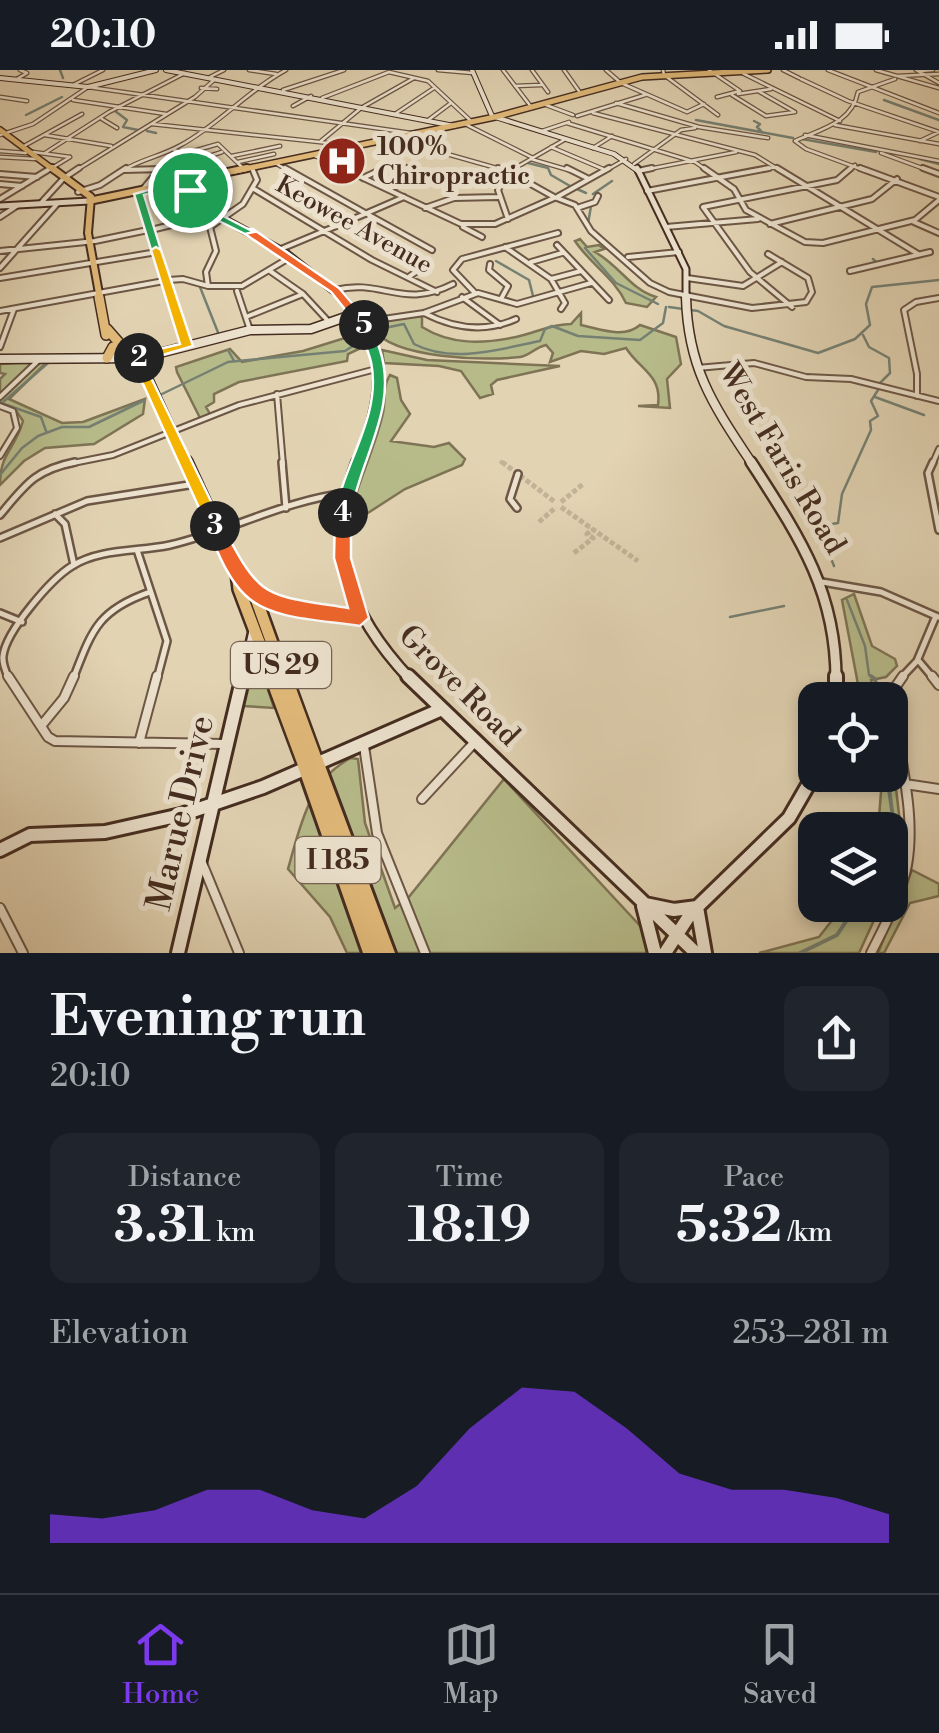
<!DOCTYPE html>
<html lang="en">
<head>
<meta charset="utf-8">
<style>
  :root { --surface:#171b24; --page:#20242c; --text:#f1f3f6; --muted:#9ea1a6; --line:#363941; --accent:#7c3aed }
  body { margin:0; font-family:"Libre Bodoni",serif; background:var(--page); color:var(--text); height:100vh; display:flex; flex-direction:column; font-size:38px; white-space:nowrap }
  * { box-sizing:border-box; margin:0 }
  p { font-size:32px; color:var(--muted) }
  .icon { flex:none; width:55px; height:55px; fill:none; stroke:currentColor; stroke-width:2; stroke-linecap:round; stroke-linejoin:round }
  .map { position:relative; height:883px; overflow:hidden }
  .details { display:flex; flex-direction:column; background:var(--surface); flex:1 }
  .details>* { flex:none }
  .fabs { position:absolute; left:798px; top:612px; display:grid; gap:20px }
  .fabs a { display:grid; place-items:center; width:110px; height:110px; border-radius:20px; background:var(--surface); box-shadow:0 5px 15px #0003; font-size:50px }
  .pin { position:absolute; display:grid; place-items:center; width:85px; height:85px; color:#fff; margin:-42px; border:5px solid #fff; border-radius:50%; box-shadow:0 2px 10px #0007 }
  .km { position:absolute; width:50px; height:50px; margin:-25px; border-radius:50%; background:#222; color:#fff; font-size:28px; line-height:50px; text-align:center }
  .round { display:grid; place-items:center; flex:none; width:105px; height:105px; border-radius:20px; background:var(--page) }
  .overview { display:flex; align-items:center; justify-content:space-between; height:170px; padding:0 50px }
  h1 { font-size:55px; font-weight:700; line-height:75px }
  .stats { display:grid; grid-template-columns:repeat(3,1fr); gap:15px; height:170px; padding:10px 50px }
  .stats div { display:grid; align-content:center; border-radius:20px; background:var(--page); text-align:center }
  .stats b { font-size:50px; font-weight:700 }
  .stats small { font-size:28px; font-weight:400 }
  .stats p { font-size:28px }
  .chart { height:280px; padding:20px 50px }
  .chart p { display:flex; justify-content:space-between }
  .chart svg { width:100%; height:180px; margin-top:10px; fill:var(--accent); opacity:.7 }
  .status { display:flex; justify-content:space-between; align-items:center; height:70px; padding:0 50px; background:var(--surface); direction:ltr }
  .status svg { height:28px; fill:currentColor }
  .dock { display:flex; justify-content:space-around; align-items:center; height:140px; border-top:2px solid var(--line); background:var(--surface); font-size:28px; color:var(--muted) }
  .dock a { display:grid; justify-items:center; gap:5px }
  .dock .active { color:var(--accent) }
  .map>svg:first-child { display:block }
  .green { fill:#b7bb8a; stroke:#7e7455; stroke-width:2.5 }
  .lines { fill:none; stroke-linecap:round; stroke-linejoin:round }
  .stream-far1 { stroke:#758073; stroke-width:2.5 }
  .stream { stroke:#758073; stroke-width:4 }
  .street-tunnel-far1 { stroke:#c2b296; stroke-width:4; stroke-dasharray:4 1; stroke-linecap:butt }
  .street-tunnel { stroke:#c2b296; stroke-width:5; stroke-dasharray:5 2.5; stroke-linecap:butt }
  .street-far3-casing { stroke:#6c5645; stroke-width:5 }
  .street-far2-casing { stroke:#6c5645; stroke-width:8 }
  .street-far1-casing { stroke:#6c5645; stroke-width:10 }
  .street-casing { stroke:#6c5645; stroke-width:12 }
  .secondary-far4-casing { stroke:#442c20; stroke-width:6 }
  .secondary-far3-casing { stroke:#442c20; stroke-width:9 }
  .secondary-far2-casing { stroke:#442c20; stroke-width:11 }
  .secondary-far1-casing { stroke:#442c20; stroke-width:14 }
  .secondary-casing { stroke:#442c20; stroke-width:18 }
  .primary-far4-casing { stroke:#442c20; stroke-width:8 }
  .primary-far3-casing { stroke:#442c20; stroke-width:10 }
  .primary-far2-casing { stroke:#442c20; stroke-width:12 }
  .primary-far1-casing { stroke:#442c20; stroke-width:16 }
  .primary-casing { stroke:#442c20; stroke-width:19 }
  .highway-casing { stroke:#442c20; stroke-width:6 }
  .street-far3 { stroke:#ece2ce; stroke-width:2.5 }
  .street-far2 { stroke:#ece2ce; stroke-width:4 }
  .street-far1 { stroke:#ece2ce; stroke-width:5 }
  .street { stroke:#ece2ce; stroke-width:8 }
  .secondary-far4 { stroke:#ece2ce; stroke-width:4 }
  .secondary-far3 { stroke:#ece2ce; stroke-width:5 }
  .secondary-far2 { stroke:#ece2ce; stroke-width:8 }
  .secondary-far1 { stroke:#ece2ce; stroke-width:9 }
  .secondary { stroke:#ece2ce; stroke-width:12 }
  .primary-far4 { stroke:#e1ba7a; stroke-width:5 }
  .primary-far3 { stroke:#e1ba7a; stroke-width:6 }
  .primary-far2 { stroke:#e1ba7a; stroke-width:9 }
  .primary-far1 { stroke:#e1ba7a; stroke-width:11 }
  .primary { stroke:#e1ba7a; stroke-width:14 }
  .highway { fill:#e1ba7a; fill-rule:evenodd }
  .split-1 { fill:#22a559; stroke:#fff; stroke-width:2.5 }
  .split-2 { fill:#f5b400; stroke:#fff; stroke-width:2.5 }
  .split-3 { fill:#f5b400; stroke:#fff; stroke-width:2.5 }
  .split-4 { fill:#f0652b; stroke:#fff; stroke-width:2.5 }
  .split-5 { fill:#22a559; stroke:#fff; stroke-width:2.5 }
  .split-6 { fill:#f0652b; stroke:#fff; stroke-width:2.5 }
  .split-7 { fill:#22a559; stroke:#fff; stroke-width:2.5 }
  .labels { text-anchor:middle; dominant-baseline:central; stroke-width:10; stroke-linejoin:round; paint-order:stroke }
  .far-poi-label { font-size:25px; font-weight:bold; fill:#442c20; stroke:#ece2ce; text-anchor:start }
  .far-street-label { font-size:25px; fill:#442c20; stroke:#ece2ce }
  .shield { fill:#ece2ce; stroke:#766354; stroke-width:2.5 }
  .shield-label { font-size:28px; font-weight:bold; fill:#442c20 }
  .street-label { font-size:30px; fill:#442c20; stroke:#ece2ce }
  .near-street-label { font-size:35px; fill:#442c20; stroke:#ece2ce }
</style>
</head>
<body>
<div class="status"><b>20:10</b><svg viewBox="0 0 49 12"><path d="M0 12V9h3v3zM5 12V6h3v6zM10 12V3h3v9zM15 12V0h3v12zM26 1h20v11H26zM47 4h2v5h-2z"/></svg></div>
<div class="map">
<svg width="939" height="883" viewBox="0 0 939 883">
  <rect width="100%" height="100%" fill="#e2d3b3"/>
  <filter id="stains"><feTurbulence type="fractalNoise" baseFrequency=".002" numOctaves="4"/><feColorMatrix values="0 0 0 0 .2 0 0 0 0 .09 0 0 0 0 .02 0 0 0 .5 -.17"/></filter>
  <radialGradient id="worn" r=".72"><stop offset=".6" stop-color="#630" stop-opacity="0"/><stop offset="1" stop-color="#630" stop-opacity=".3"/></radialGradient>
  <path class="green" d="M 580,169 L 587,177 L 599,175 L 604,179 L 595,182 C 620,196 631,220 656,227 L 647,237 L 626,233 C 614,207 590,194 575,171 Z
    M 581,243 L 581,255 C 600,259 624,269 640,255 L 676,267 L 681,294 L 667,309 L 670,338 L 638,336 L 658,335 C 662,305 640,300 626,278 L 604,284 L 581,281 L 550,292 L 553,283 L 546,275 C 534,278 529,286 520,287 C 486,291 394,289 373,259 L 390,248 L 422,246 L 422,257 C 451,275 482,274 516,267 C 535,263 551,254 571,254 Z
    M 348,267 L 362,267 L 365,276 L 348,284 L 347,291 L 239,312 L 214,324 L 214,332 L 206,337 L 210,344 L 201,350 L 177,302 L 176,297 L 230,279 L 242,292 L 303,281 Z
    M 382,280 L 427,290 L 560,296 L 497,310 L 491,315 L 493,324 L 480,328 L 461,301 L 439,296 L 384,293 Z
    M 48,291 L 9,329 L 62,353 L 83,352 L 145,329 L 143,344 L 94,374 L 45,378 L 24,391 L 0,415 C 0,382 15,380 23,351 L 15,339 L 0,333 L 0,309 L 5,304 L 0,303 L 0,294 Z
    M 390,305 L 397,308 L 401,330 L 410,344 L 391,371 L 434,377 L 449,373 L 465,389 L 462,395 L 405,419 L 357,450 L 349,449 C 357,413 375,379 383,343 C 386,329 382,317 390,305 Z
    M 854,524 L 872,576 L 895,589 L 897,596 L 886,607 L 871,610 L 876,630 L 861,630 L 842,530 Z
    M 253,577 L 256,582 L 274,638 L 243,636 Z
    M 890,666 L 903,779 L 890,818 L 890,760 L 878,760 L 881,722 L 873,705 L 890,705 Z
    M 351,688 L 358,689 L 365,753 L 395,838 L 408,828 L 504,709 L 643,859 L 649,883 L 347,883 L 330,847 L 288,799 C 300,757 309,709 351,688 Z
    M 912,800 L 939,814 L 939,826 L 910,833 L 884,883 L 878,883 Z
    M 844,835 L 881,835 L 859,883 L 759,883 L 819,867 Z"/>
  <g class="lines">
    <path class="stream-far1" d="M 60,0 L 63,8
      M 884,30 L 939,50
      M 115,41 L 127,50 L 123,57 L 138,60
      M 26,45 L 62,27
      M 696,50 L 793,68
      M 754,51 L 760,54 L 757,57 L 761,61
      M 147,61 L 156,63
      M 802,69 L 876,82
      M 920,89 L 939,94
      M 528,93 L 548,98 L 551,105 L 570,116
      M 577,119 L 586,123
      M 593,124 L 612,111
      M 588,154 L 591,136
      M 585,178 L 616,213 L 658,234
      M 873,189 L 877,193
      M 496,191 L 529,210 L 533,226
      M 200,217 L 219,265
      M 669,237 L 698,241 L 724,256 L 818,283 L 855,269 L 870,255 L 866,234 L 872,217 L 939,210
      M 375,260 L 404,254 L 414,274 C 452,294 501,279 540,271 L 545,259 L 552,256 L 578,266 L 640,270 L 663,253 L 666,237
      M 863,265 L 869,277 L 889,288 L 890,303 L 879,314
      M 228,280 L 234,291
      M 162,324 L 228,292 L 345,281 L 364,269
      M 875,327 L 924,345
      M 1,333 L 41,347 L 46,361
      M 2,333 L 48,293
      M 0,405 L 22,378 L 38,366 L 62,357 L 89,357 L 145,330
      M 834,496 L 825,473 L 829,466 L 826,455 L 838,453 L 842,424 L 871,360 L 870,351 L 878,346 L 871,331 L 878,320
      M 847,530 L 865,576 L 869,605 L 874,609
      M 730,547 L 784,536"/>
    <path class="stream" d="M 871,606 L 875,609 L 879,630
      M 887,705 L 894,755 L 890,782
      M 800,883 L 837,865 L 857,835"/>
    <path class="street-tunnel-far1" d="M 500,391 L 505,395"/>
    <path class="street-tunnel" d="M 502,392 L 555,432
      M 561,432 L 583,414
      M 561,437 L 638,491
      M 539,452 L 556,437
      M 574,483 L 593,468 L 587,464 L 592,459"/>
    <g class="street-far3-casing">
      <path id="street-far3" d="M 249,0 L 276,4
        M 438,0 L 473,3
        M 503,0 L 532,38
        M 532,0 L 548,22
        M 564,0 L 581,24
        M 606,0 L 621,13 L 687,42 L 704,34
        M 663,0 L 664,5 L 718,45
        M 709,0 L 740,21 L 717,27
        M 783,0 L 799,8
        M 828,0 L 939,43
        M 876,0 L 939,18
        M 916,0 L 939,13
        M 920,1 L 933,0
        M 389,2 L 428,11 L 472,52
        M 740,2 L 840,51
        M 897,6 L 939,4
        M 210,7 L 224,0
        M 17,9 L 27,3 L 20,0
        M 801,9 L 848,31 L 939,62
        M 73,15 L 103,0
        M 515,16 L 541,15
        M 201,18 L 217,19
        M 283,20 L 344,0
        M 738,24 L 771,19
        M 732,25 L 766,46 L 795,42 L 758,21
        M 0,27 L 27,31
        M 322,28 L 389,2
        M 73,30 L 166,44
        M 616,33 L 699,57 L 768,68
        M 546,35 L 573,45
        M 293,36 L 311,26
        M 593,43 L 755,85 L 781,101
        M 395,44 L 434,18
        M 577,46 L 645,25
        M 102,49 L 117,58
        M 427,51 L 451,33
        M 567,53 L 695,92 L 708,101
        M 152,54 L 357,76
        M 465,54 L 533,88
        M 835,55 L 939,74
        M 542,61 L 569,52
        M 0,65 L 33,54 L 88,17 L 411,63
        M 45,65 L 111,76
        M 805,65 L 939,91
        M 394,69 L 507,101
        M 321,71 L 361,38 L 414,8
        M 920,71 L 939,62
        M 24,76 L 82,44
        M 551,77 L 603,99
        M 593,78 L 612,66
        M 174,80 L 204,88
        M 0,81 L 26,83
        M 33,82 L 70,87
        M 190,82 L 218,74 L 245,100
        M 45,83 L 109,42 L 185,3
        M 881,83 L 930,101
        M 313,85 L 347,101
        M 232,86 L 280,76
        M 0,87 L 36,89
        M 531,89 L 572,101
        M 238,92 L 274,84
        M 275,93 L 289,101
        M 634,94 L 681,60 L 695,58
        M 124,100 L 162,99
        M 47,101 L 70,87
        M 75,101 L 195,27 L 214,10
        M 122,101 C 141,89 162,86 181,75 C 217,56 247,21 286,0
        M 163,101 L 222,82
        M 379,101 L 394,94 L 414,101
        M 510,101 L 564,70
        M 605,101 L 626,89
        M 639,101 L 736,82
        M 755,101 L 776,97
        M 848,101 L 855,95
        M 866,101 L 806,79 L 795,71 C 821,59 852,53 858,22 L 895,9"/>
    </g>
    <g class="street-far2-casing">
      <path id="street-far2" d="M 252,98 L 257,110 L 243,134 L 210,157 L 216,181 L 206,202 L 208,216 L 242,216 L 289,188
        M 285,98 L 365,143
        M 342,98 L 461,154 L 495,154 L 554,128
        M 407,98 L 423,104 L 501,110
        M 498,98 L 508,101
        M 567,98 L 589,109
        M 704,98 L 734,119 L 746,140 L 805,172 L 823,173 L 915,150 L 939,130
        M 777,98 L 918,184
        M 860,98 L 939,127
        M 923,98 L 939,104
        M 124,100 L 162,99
        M 510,101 L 515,98
        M 638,101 L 652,98
        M 508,103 L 498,120 L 508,149
        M 511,103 L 554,127
        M 0,104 L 37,107
        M 67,106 L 79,98
        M 363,108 L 384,98
        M 0,114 L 22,116
        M 254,119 L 372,190 L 437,222
        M 389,119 L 416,107 L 415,102
        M 647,121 L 769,98
        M 78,122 L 100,115 L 126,98
        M 557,127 L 609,98
        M 557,128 L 575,135 L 591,161 L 650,213 L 669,222 L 752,238 L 806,232 L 812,222 L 808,208 L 768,184
        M 0,129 L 51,98
        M 40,134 L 63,109
        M 425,138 L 454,128 L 498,127
        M 577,138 L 595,132 L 598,126
        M 367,143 L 404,127
        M 367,144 L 432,180
        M 0,147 L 18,135
        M 914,152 L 939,163
        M 770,154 L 872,129 L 897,109
        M 463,157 L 482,167
        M 666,157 L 758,149
        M 149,160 L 138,125 L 153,107 L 169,98
        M 151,160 L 212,145
        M 150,161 L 165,210
        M 557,175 L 609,230
        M 505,177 L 551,209 L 565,233 L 561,239
        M 281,179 L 365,144
        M 0,181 L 95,171 L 148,160
        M 628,187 L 679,182
        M 531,192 L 562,183
        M 490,194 L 489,200 L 508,216 L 501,229
        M 0,198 L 58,133
        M 270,201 L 303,224 L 329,252
        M 850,201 L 930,182
        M 410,206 L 423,197
        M 0,208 L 157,182
        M 687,208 L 743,216 L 782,192
        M 551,209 L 581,201
        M 168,210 L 183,209 L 208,216
        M 166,212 L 187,276
        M 335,220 C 383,208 402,240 453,214
        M 237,221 L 250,260
        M 475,223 L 453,200 L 462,189 L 558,163
        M 462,227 L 500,255
        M 792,237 L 750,202 L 703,137 L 837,110 L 851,98
        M 0,241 L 164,211
        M 424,243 C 453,258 485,263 516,249
        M 246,247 L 303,224
        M 363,252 L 424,243 L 478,223 L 517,234 L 591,213
        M 0,277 L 14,239
        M 697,298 L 754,293 L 806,307 L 851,309 L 939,331
        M 277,324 L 283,395
        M 917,326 L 917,304 L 904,240 L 916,232 L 939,228
        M 0,327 L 41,288
        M 0,336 L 13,341 L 17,358 L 0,386
        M 63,395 L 113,385 L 239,335 L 376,299
        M 932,395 L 939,379"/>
    </g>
    <g class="street-far1-casing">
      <path id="street-far1" d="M 282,392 L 286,438
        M 933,392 L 928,403 L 939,460
        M 517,438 L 510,429 L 518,404
        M 55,444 L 65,454 L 74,495
        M 0,445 C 26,414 35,400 75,392
        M 0,468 L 87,431 L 195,414
        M 137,480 L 167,571 L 157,609
        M 822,512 L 881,522 L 938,547
        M 256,524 L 285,536 L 360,548
        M 0,543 L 22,552
        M 918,590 L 934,609
        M 9,609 C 6,602 2,594 3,586 C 6,561 51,509 72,496 C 101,478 138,482 170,475 C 230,461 285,430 347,423
        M 73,609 C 92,560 98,540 150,522
        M 900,609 L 917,591 L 936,546"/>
    </g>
    <g class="street-casing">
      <path id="street" d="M 8,606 L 48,667 L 55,671 L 224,674
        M 932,606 L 939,615
        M 41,656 L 64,628 L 74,606
        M 139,673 L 157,606
        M 364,676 L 377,763 L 425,883
        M 905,714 L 939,719
        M 422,729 L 473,674
        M 202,793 L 239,883
        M 0,838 L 23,883
        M 871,883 C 885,855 901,826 907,795 C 917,738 896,679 892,622 L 903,606"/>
    </g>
    <g class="secondary-far4-casing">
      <path id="secondary-far4" d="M 166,0 L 454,56
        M 472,0 L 492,46 L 614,84 L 638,101
        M 0,8 L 88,17 L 156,0"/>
    </g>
    <g class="secondary-far3-casing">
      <path id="secondary-far3" d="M 637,98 L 686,199 L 686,229
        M 187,112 L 206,139 L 286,183 L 344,229
        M 0,136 L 89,131"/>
    </g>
    <g class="secondary-far2-casing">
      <path id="secondary-far2" d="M 341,227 C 393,284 381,329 356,395
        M 686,227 C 688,300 714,336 753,395
        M 0,289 L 140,288 L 250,260 L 311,259 L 357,243"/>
    </g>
    <g class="secondary-far1-casing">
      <path id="secondary-far1" d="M 357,392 C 324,480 348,543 410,609
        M 751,392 C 798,465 836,520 836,609
        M 243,609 L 254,561"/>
    </g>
    <g class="secondary-casing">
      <path id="secondary" d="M 408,606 L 696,883
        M 836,606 L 836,630
        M 0,780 L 30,765 L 105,762 L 181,745 L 263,717 L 442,639
        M 645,834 L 674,840 L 697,837 L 705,883
        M 643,836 L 655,883
        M 178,883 L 243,606
        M 665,883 L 691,843 L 789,748 L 815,703"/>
    </g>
    <g class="primary-far4-casing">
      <path id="primary-far4" d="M 0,60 L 55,101
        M 235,101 L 495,47 L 642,7 L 768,0"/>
    </g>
    <g class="primary-far3-casing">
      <path id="primary-far3" d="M 52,98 L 91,127 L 88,163 L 100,229
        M 89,131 L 247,98"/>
    </g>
    <g class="primary-far2-casing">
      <path id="primary-far2" d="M 99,227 L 106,265
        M 107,259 L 144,301 L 187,395
        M 107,288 L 113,277"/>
    </g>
    <g class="primary-far1-casing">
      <path id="primary-far1" d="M 186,392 L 237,503 L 239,519 L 273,609
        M 237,503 L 254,523 L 285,609"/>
    </g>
    <g class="primary-casing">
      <path id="primary" d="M 272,606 L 306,697
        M 284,606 L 316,693"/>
    </g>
    <g class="highway-casing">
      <path id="highway" d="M 316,685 L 322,687 L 324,693 L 395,883 L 363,883 L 298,697 L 300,691 L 306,689 L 309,690 Z"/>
    </g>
    <use href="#street-far3" class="street-far3"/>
    <use href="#street-far2" class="street-far2"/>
    <use href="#street-far1" class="street-far1"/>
    <use href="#street" class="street"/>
    <use href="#secondary-far4" class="secondary-far4"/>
    <use href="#secondary-far3" class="secondary-far3"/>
    <use href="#secondary-far2" class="secondary-far2"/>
    <use href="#secondary-far1" class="secondary-far1"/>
    <use href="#secondary" class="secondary"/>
    <use href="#primary-far4" class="primary-far4"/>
    <use href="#primary-far3" class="primary-far3"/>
    <use href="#primary-far2" class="primary-far2"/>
    <use href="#primary-far1" class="primary-far1"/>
    <use href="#primary" class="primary"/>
    <use href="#highway" class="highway"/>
  </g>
  <path class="split-1" d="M 187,109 L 194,122 L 187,122 L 184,115 L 144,125 L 161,180 L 152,183 L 134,124 Z"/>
  <path class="split-2" d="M 156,177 L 161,180 L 193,276 L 139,292 L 132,288 L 134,285 L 180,274 L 151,180 Z"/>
  <path class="split-3" d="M 139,284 L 145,288 L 143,291 L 223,456 L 220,460 L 209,460 L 138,303 L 126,288 Z"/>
  <path class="split-4" d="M 343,436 L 351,443 L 351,488 L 369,548 L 360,556 C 326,550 271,551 245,525 C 226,507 217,479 206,456 L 209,451 L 220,451 C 261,530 261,524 348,538 L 334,488 L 335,443 Z"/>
  <path class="split-5" d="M 364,252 C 373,257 375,267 379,277 C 400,336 361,386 351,443 L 343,449 L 335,443 C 344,393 382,345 371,292 C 368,280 362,267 358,255 Z"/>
  <path class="split-6" d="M 245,159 L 253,159 L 339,218 L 369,253 L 369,258 L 360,258 L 331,222 L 245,164 Z"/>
  <path class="split-7" d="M 187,117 L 194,117 L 204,136 L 254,162 L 245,164 L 197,140 Z"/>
  <defs>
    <g id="hospital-disc" transform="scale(2.5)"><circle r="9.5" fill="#8f2418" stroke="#ece2ce"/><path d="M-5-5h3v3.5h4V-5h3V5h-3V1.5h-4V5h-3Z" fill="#fff"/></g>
  </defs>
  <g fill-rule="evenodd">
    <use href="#hospital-disc" x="342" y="91"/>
  </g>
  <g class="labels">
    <g class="far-poi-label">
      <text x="377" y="77">100%<tspan x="377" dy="29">Chiropractic</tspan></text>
    </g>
    <g class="far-street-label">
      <text transform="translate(354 155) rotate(29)">Keowee Avenue</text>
    </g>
    <g class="shield">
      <rect x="231" y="572" width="100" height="46" rx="8"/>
      <rect x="295.5" y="767" width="85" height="46" rx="8"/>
    </g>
    <g class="shield-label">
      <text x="281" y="595">US 29</text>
      <text x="338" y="790">I 185</text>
    </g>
    <g class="street-label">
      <text transform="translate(782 389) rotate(59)">West Faris Road</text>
      <text transform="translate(459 616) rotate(45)">Grove Road</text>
    </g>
    <g class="near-street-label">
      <text transform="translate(181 743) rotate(-77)">Marue Drive</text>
    </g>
  </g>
  <rect width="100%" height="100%" filter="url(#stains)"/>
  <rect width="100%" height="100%" fill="url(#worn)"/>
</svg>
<div class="fabs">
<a><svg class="icon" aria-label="locate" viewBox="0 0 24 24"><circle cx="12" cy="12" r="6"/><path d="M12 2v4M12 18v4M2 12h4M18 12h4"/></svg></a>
<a><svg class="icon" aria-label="layers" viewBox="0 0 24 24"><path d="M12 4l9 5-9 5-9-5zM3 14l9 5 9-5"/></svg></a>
</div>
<div class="pin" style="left:190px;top:120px;background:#1e9e55"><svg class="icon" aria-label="arrive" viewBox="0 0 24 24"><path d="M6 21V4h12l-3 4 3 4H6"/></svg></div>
<b class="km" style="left:139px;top:288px">2</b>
<b class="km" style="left:215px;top:456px">3</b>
<b class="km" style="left:343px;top:443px">4</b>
<b class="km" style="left:364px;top:255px">5</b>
</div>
<section class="details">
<div class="overview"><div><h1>Evening run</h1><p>20:10</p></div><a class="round"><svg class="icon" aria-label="share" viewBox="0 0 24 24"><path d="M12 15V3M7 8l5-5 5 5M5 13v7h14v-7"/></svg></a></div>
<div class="stats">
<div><p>Distance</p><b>3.31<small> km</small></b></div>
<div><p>Time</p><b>18:19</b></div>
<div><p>Pace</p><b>5:32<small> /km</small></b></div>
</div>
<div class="chart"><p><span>Elevation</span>253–281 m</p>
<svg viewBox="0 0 160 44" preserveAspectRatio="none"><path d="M0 44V37L10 38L20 36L30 31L40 31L50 36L60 38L70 30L80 16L90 6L100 7L110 16L120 27L130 31L140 31L150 33L160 37V44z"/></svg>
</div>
</section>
<nav class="dock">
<a class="active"><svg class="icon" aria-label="home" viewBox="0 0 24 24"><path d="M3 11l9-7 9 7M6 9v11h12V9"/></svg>Home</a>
<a><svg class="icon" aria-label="map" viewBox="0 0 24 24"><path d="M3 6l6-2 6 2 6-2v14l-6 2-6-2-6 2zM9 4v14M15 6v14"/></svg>Map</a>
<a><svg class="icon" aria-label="saved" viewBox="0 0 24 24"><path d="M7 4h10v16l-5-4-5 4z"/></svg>Saved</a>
</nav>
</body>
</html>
